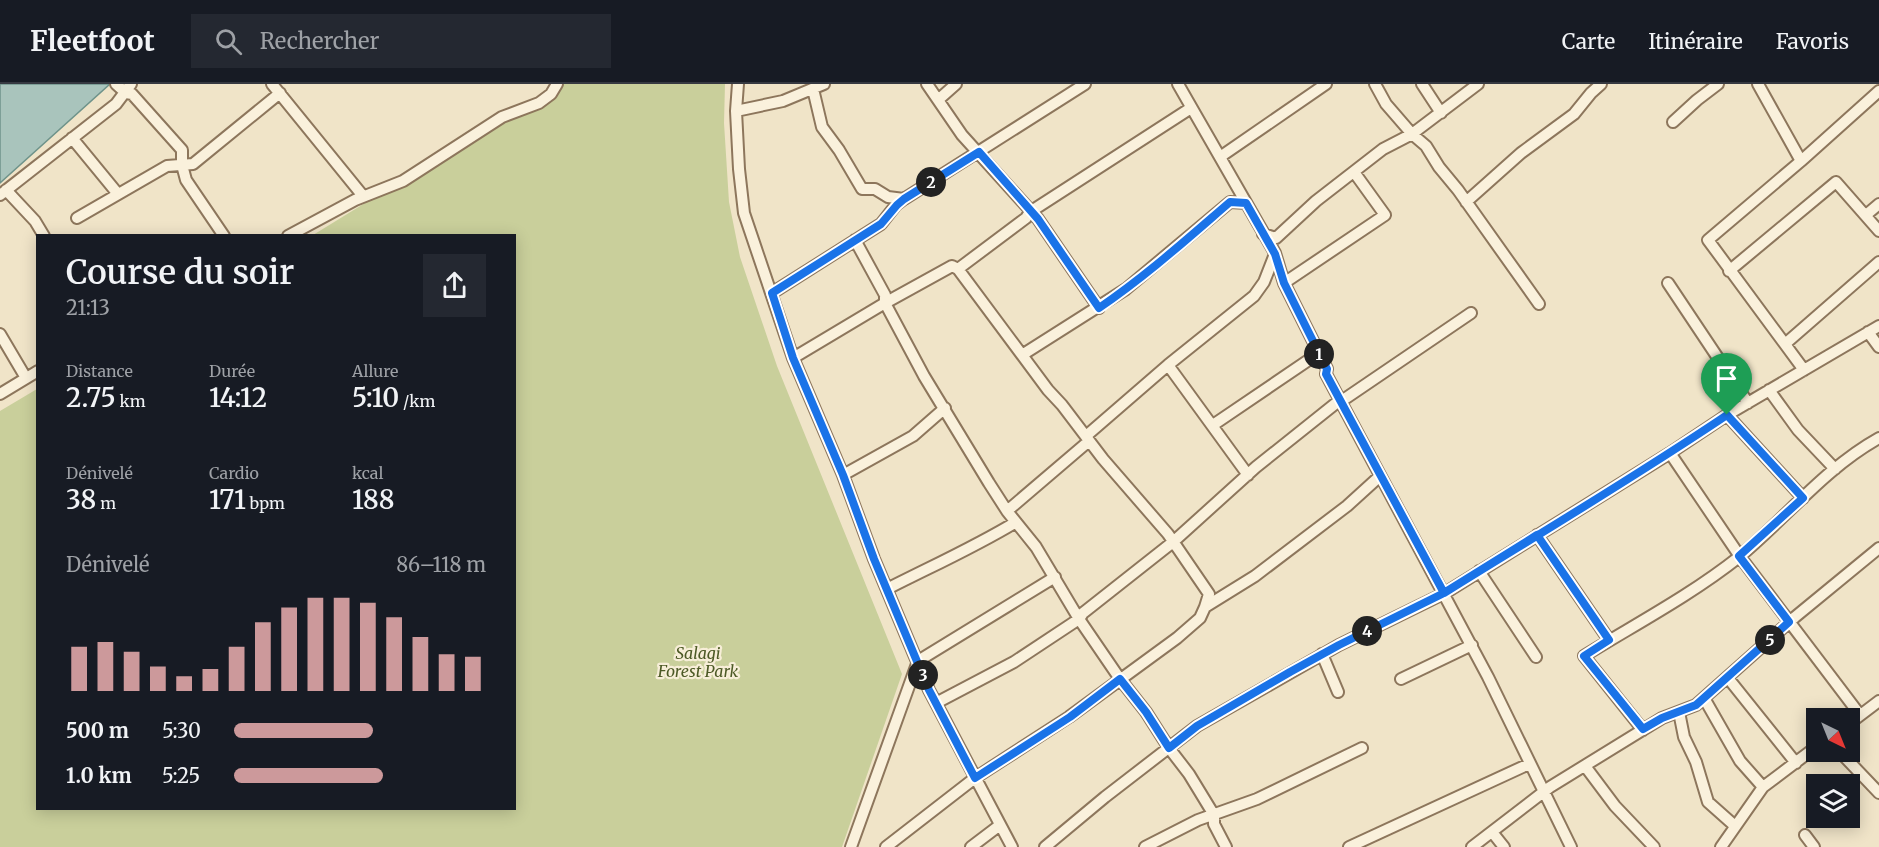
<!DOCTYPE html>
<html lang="fr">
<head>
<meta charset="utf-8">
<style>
  :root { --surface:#171b24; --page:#242831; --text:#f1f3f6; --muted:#9ea1a6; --line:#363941; --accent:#cc999b }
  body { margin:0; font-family:Merriweather,serif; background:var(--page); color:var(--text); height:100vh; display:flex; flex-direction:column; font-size:22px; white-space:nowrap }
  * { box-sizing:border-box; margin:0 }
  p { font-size:20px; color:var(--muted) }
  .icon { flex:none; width:33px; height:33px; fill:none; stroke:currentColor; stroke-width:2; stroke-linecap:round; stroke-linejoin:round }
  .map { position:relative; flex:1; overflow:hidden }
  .panel { position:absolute; left:36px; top:150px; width:480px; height:576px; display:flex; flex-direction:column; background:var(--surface); border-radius:0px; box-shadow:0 3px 15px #0003 }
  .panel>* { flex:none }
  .needle { width:39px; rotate:137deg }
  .fabs { position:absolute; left:1806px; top:624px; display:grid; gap:12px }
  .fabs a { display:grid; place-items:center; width:54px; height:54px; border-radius:0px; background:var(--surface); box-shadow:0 3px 15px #0003; font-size:30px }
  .pin { position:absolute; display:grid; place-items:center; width:51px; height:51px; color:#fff; margin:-62px -26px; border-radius:50% 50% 50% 0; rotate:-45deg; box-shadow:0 0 6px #0007 }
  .pin .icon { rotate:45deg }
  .km { position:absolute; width:30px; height:30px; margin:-15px; border-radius:50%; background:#222; color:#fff; font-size:16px; line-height:30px; text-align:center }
  .round { display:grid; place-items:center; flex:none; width:63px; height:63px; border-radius:0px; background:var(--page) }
  .summary { display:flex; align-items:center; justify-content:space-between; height:102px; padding:0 30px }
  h1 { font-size:33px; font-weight:600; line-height:45px }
  .figures { display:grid; grid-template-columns:repeat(3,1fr); gap:9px; height:102px; padding:6px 30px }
  .figures div { display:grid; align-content:center }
  .figures b { font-size:26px; font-weight:600 }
  .figures small { font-size:16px; font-weight:400 }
  .figures p { font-size:16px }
  .chart { height:168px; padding:12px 30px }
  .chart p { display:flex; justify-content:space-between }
  .chart svg { width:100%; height:108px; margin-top:6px; stroke:var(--accent); stroke-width:6 }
  ul { padding:0 30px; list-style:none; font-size:20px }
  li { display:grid; grid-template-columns:96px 72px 1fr; align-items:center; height:45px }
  li i { height:15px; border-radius:8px; background:var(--accent) }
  header { display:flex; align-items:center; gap:36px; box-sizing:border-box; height:84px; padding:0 30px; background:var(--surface); border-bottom:2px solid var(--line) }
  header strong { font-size:28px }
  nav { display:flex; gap:33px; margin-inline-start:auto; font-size:21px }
  .search { width:420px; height:54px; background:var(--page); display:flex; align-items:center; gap:15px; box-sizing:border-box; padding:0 21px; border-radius:0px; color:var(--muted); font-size:22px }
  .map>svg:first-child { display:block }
  .green { fill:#c9cf9b }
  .water { fill:#a9c4bc; stroke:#6f938a; stroke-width:1.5 }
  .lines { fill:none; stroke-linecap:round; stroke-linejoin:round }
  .minor-casing { stroke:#8d765c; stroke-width:14 }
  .minor { stroke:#faf1dc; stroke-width:10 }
  .route-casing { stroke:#fff; stroke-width:12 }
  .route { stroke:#1a73e8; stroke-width:8 }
  .labels { text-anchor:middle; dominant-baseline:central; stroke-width:4.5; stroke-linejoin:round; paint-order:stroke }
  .park-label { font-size:16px; font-style:italic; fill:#4d5a26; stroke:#f7eed8 }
</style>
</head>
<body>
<header>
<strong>Fleetfoot</strong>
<div class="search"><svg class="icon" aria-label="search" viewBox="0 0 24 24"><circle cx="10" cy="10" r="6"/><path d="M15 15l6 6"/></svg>Rechercher</div>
<nav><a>Carte</a><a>Itinéraire</a><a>Favoris</a></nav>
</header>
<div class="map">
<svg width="1879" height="763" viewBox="0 0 1879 763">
  <rect width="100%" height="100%" fill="#f0e4c8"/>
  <path class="green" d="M 559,0 L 725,0 L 724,39 L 729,118 L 740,173 L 777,282 L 902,590 L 842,763 L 0,763 L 0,327 L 37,305 L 38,724 L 514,724 L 514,152 L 313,151 Z"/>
  <path class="water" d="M 0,0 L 110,0 L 0,99 Z"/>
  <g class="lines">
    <g class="minor-casing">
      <path id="minor" d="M 116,0 L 126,9 L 132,10 L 182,66 L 182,81 L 186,96 L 224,152
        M 272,0 L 363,112
        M 738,0 L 736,27 L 739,85 L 744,129 L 793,274 L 843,391 L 874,475 L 929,606 L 1012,763
        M 927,0 L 962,51 L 1038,135 L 1099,224
        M 1178,0 L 1275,169 L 1284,199 L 1327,285 L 1326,290 L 1488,593 L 1571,763
        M 1375,0 L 1386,20 L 1412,50 L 1426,62 L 1439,83 L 1458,106 L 1539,220
        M 1422,0 L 1441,29
        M 1758,0 L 1801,77
        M 813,5 L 822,43 L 839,66 L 862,105 L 875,105 L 888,113 L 904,115
        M 938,16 L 956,0
        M 736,27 L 783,17 L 824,0
        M 1673,38 L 1697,16 L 1718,0
        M 72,54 L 118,110
        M 1220,73 L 1326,0
        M 6,106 L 35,137 L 44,152
        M 0,111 L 116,20 L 131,0
        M 1466,118 L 1521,69 L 1574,30 L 1591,9 L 1601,0
        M 1866,131 L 1879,120
        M 77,134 L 167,82 L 193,80 L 280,9
        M 1263,150 L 1276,154 L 1316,117 L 1383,65 L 1412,50 L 1478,0
        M 288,152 L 355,116 L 403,97 L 502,33 L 539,19 L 551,10 L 557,0
        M 855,156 L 885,211 L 885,219 L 924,292 L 989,399 L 1007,427 L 1036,463 L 1079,535 L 1120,595 L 1146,628 L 1169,664 L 1189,690 L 1214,731 L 1214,740 L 1226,763
        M 958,185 L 1048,306 L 1062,321 L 1103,375 L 1168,450 L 1209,510 L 1205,523
        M 1729,187 L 1836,98 L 1879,147
        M 1284,199 L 1385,131 L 1354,88
        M 1668,199 L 1748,319
        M 772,209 L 881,140 L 896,121 L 904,115 L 1085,0
        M 1868,248 L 1879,263
        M 0,250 L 26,294
        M 1785,260 L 1879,178
        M 1022,271 L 1126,205 L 1230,118 L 1246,119
        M 793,274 L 885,219 L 952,182 L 958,185 L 1026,134 L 1030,128 L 1191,24
        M 1168,281 L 1248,391
        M 1804,286 L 1708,156 L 1801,77 L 1879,7
        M 1769,306 L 1798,346 L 1835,385
        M 0,310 L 38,287
        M 1727,331 L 1803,414
        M 1213,341 L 1319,269
        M 1086,352 L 1168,281 L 1254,212 L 1264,198 L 1275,170
        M 1670,369 L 1741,474 L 1860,631
        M 843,391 L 913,352 L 945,324
        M 1007,427 L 1089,357
        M 1537,451 L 1609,556
        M 1479,487 L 1536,573
        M 887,505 C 930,483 975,463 1016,438
        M 1322,570 L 1338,608
        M 1728,594 L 1796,679
        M 1401,595 L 1472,561
        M 1704,614 L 1740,677 L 1763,703
        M 936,619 L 1014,578 L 1079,535 L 1083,529 L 1173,458 L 1256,383 L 1340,316 L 1346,314 L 1471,229
        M 1679,628 L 1684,653 L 1696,678 L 1708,718 L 1735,742
        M 1850,639 L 1879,617
        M 1643,646 L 1584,572 C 1636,540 1691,511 1739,473 C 1786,434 1825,384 1879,354
        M 1840,668 L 1879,709
        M 1585,682 L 1615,722 L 1654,763
        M 1492,748 L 1504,763
        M 1805,751 L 1814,763
        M 851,763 L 918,577 L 1055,493
        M 886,763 L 975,694 L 1069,633 L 1177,554 L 1200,534 L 1205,523 L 1255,492 L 1347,422 L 1380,392
        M 971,763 L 1000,741
        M 1045,763 L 1105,713 L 1197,642 L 1339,561 L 1445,509 L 1670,369 L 1727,331 L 1879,242
        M 1145,763 L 1198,736 L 1257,715 L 1362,664
        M 1349,763 L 1529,680
        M 1472,763 L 1550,703 L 1662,634 L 1696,621 L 1795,533 L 1879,464
        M 1721,763 L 1763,703 L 1816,663"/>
    </g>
    <use href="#minor" class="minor"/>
  </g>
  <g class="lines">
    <g class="route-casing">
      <path id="route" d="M 1727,331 C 1635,393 1539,450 1444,509 L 1326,290 L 1327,285 L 1284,199 L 1275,170 L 1246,119 L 1230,118 C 1187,155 1146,192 1099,224 L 1038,135 L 979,68 L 904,115 L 897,121 L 881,140 L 772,209 L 793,274 L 843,391 L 874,475 L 929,606 L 975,694 L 1070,633 L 1120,595 L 1146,628 L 1169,664 L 1197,642 L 1290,588 L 1339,561 L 1444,509 L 1537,451 L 1609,556 L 1584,572 L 1643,645 L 1662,634 L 1696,621 L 1789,538 L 1739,472 L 1803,414 L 1727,331"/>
    </g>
    <use href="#route" class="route"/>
  </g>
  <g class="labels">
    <g class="park-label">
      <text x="698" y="569">Salagi<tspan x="698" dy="18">Forest Park</tspan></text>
    </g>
  </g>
</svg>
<div class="fabs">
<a><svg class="needle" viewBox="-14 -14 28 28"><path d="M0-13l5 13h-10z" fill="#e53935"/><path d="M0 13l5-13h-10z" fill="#9ea1a6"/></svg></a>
<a><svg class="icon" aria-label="layers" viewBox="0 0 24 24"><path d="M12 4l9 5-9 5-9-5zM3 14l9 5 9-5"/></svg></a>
</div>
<div class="pin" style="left:1727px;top:331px;background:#1e9e55"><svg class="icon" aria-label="arrive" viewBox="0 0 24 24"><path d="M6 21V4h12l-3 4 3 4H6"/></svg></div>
<b class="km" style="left:1319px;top:270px">1</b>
<b class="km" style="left:931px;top:98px">2</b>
<b class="km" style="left:923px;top:591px">3</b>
<b class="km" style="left:1367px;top:547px">4</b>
<b class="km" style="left:1770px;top:556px">5</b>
<section class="panel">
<div class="summary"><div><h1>Course du soir</h1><p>21:13</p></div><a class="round"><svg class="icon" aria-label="share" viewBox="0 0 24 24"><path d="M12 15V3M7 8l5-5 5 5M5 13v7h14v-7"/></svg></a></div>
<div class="figures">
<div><p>Distance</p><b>2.75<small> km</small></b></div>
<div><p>Durée</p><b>14:12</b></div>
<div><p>Allure</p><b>5:10<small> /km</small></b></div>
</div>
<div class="figures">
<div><p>Dénivelé</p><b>38<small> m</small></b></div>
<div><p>Cardio</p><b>171<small> bpm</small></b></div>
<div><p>kcal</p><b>188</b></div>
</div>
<div class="chart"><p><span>Dénivelé</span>86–118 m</p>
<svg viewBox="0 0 160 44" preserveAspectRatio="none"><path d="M5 44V26M15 44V24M25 44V28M35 44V34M45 44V38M55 44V35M65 44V26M75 44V16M85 44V10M95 44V6M105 44V6M115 44V8M125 44V14M135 44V22M145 44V29M155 44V30"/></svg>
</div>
<ul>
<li><b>500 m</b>5:30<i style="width:55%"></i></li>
<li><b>1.0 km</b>5:25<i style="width:59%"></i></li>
</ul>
</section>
</div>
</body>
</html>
